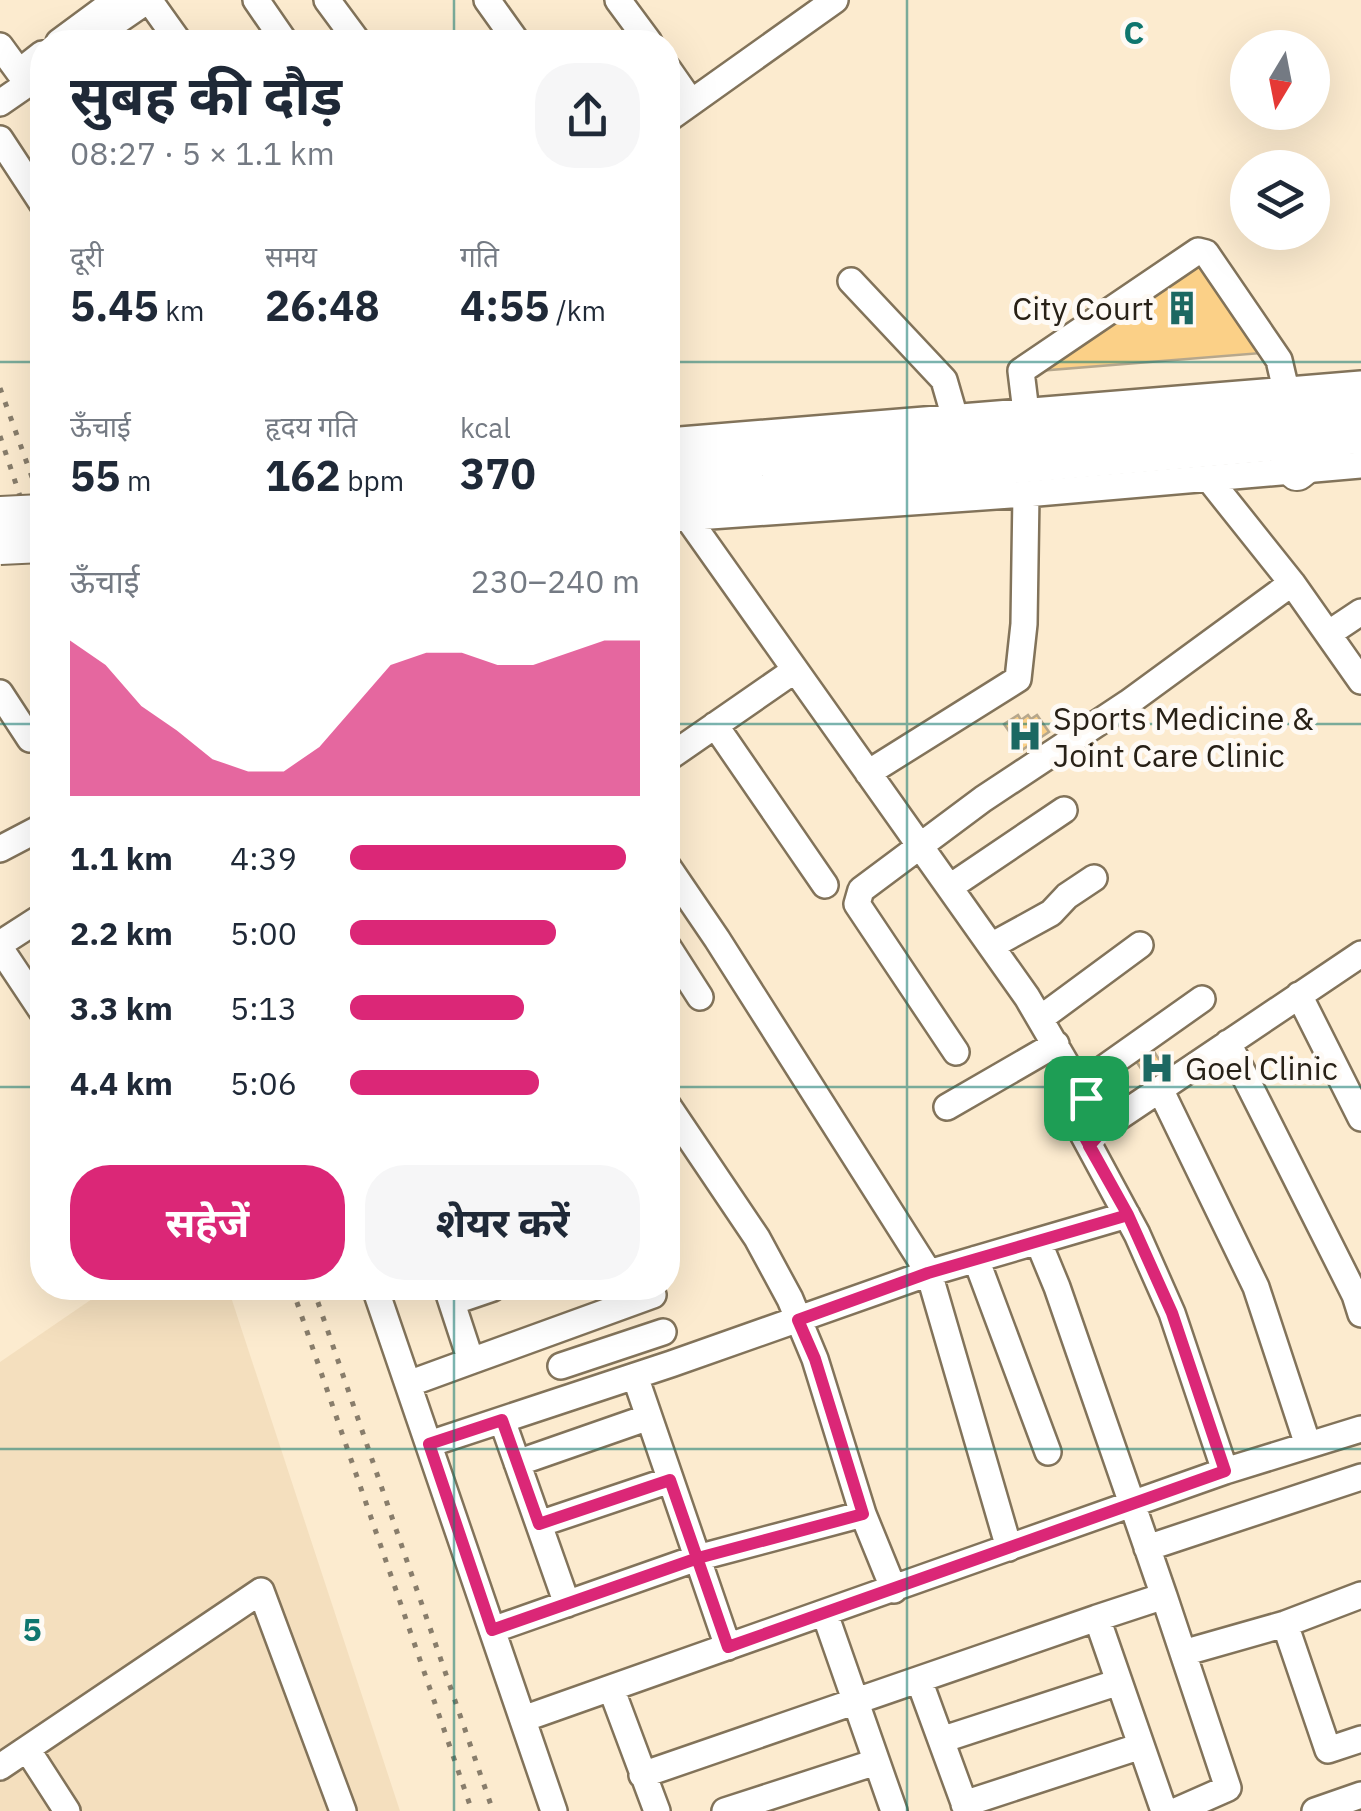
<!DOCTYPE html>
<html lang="hi">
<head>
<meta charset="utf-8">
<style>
  :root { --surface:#fff; --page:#f6f6f7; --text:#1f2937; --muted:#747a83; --accent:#db2777 }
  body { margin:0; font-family:"IBM Plex Sans","Noto Sans Devanagari",sans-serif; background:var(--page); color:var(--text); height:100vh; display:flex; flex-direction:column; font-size:38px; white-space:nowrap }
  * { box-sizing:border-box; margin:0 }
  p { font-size:32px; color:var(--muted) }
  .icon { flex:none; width:55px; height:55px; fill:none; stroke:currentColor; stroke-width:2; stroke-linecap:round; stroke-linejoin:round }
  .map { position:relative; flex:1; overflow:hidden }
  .details { position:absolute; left:30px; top:30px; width:650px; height:1270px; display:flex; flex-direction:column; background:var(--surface); border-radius:40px; box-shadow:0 10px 40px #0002 }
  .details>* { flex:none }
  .needle { width:65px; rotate:190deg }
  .tools { position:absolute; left:1230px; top:30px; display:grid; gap:20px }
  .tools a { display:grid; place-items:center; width:100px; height:100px; border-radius:50%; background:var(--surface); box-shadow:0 10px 40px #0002; font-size:50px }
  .pin { position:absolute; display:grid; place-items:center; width:85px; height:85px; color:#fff; margin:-42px; border-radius:20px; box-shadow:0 5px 15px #0006 }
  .round { display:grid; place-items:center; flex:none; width:105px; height:105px; border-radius:40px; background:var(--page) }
  .overview { display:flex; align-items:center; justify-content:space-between; height:170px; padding:0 40px }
  h1 { font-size:55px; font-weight:700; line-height:75px }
  .stats { display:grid; grid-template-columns:repeat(3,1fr); gap:15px; height:170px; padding:10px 40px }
  .stats div { display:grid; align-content:center }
  .stats b { font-size:42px; font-weight:700 }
  .stats small { font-size:28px; font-weight:400 }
  .stats p { font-size:28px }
  .chart { height:280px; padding:20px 40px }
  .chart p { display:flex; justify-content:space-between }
  .chart svg { width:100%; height:180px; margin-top:10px; fill:var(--accent); opacity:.7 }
  .button { display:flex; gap:20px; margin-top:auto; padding:20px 40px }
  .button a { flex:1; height:115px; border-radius:40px; background:var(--accent); color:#fff; font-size:40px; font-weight:700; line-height:115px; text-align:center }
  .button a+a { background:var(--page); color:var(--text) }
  ul { padding:0 40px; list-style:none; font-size:32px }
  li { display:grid; grid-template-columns:160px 120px 1fr; align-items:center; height:75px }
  li i { height:25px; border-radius:12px; background:var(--accent) }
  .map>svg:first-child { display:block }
  .built { fill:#f4dfbe }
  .building { fill:#fbd087; stroke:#b6a78c; stroke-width:2.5 }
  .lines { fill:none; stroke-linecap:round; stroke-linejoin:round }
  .minor-casing { stroke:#82735a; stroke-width:30 }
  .highway-casing { stroke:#82735a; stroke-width:42 }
  .minor { stroke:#fff; stroke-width:25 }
  .highway { stroke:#fff; stroke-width:38 }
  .rail { stroke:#887d6b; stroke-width:5; stroke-dasharray:5 10; stroke-linecap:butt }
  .highway-bridge-casing { stroke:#82735a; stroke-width:42; stroke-linecap:butt }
  .highway-bridge { stroke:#fff; stroke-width:38 }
  .route-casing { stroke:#fff; stroke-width:20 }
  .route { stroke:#db2777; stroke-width:12 }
  .grid { fill:none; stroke:#0f766e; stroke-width:2.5; stroke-opacity:0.55 }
  .labels { text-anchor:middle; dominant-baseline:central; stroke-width:10; stroke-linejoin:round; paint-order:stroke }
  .poi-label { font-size:32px; fill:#282117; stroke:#fefaf5; text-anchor:start }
  .grid-label { font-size:32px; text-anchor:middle; font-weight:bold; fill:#0f766e; stroke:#fefaf5; stroke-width:10; stroke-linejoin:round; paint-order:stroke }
</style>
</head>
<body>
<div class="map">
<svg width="1361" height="1811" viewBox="0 0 1361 1811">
  <rect width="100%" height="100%" fill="#fcebcf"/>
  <path class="built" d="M 108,1288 L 228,1288 L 400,1811 L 0,1811 L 0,1362 Z"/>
  <path class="building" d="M 1200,262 L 1262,353 L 1037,371 Z
    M 1018,715 L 1021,720 L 1028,715 L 1031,719 L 1037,715 L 1049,732 L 1022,750 L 1004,724 Z
    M 1153,1050 L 1171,1078 L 1154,1088 L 1136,1061 Z"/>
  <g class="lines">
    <g class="minor-casing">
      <path id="minor" d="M 149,0 L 179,42
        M 256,0 L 285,42
        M 327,0 L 358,42
        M 487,0 L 517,42
        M 618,0 L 649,42
        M 59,42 L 116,0
        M 87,42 L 148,0
        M 0,46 L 19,72 L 42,54
        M 668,69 L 691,102
        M 0,103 L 42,74
        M 668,119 L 835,0
        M 0,139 L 42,203
        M 851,281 L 944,380 L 955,418
        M 1026,412 L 1021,371 L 1198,251 L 1206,253 L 1279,360 L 1286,390
        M 668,441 L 1361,384
        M 1209,479 L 1292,583 L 1361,681
        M 687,517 L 1027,997 L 1086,1098 L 1110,1123 L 1361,954
        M 668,519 L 1026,494 L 1361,465
        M 1328,634 L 1361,612
        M 0,693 L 30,739
        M 715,725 L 825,885
        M 668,758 L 795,670
        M 868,773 L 1018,679 L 1024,624 L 1026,494
        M 0,849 L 42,827
        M 668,867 L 717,939 L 929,1273 L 1009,1548
        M 950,887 L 1064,810
        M 0,944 L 37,920 L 42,928
        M 991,946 L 1051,913 L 1067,896 L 1094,878
        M 668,947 L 700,997
        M 0,948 L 42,1011
        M 1299,995 L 1361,1118
        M 1041,1018 L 1140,945
        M 1228,1043 L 1355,1295 L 1361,1314
        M 956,1052 L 857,904 L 861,890 L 983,799 L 1128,703 L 1292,583
        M 1079,1086 L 1202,999
        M 1160,1089 L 1256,1287 L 1308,1445
        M 668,1106 L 757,1238 L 790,1299 L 815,1359 L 863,1514 L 894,1590
        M 947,1107 L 1056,1044
        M 1038,1241 L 1127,1215
        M 976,1259 L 1048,1452
        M 375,1288 L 554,1811
        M 447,1288 L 471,1361 L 653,1295
        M 452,1302 L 493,1288
        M 561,1366 L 663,1332
        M 635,1376 L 728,1647
        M 408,1384 L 471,1361
        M 502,1420 L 567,1604
        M 429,1444 L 671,1364 L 929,1273 L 1038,1241 L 1057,1287 L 1164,1596 L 1097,1618 L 1164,1811
        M 517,1463 L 649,1417
        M 1225,1471 L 1361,1429
        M 539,1524 L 670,1480
        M 1147,1548 L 1361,1477
        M 1164,1596 L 1228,1788 L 1176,1811
        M 825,1614 L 894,1811
        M 1285,1624 L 1328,1750 L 1361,1739
        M 492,1630 L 697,1558 L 863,1514
        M 1183,1653 L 1285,1624 L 1361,1595
        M 919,1680 L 967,1811
        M 611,1688 L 657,1811
        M 523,1719 L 1225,1471 L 1172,1313 L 1137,1234 L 1083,1134 L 1086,1098
        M 941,1740 L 1119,1682
        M 27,1749 L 67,1811
        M 0,1767 L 261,1591 L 343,1811
        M 642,1775 L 1097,1618
        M 964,1804 L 1141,1746
        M 725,1811 L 876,1762
        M 1315,1811 L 1361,1795"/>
    </g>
    <g class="highway-casing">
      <path id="highway" d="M 668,465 L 1180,419 L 1361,407
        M 1297,471 L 1342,435
        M 668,494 L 1361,434"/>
    </g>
    <use href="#minor" class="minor"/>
    <use href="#highway" class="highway"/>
    <path class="rail" d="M 0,388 L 42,505
      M 0,436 L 42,562
      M 292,1288 L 472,1811
      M 313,1288 L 493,1811"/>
    <g class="highway-bridge-casing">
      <path id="highway-bridge" d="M 0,516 L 42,514
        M 0,545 L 42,543"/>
    </g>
    <use href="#highway-bridge" class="highway-bridge"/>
  </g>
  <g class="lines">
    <g class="route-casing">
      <path id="route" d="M 1086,1098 L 1083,1134 L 1128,1215 L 928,1273 L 798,1320 L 815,1359 L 863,1514 L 698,1558 L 492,1630 L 429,1444 L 502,1420 L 539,1524 L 670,1480 L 728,1647 L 1225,1471 L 1172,1313 L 1128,1215 L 1089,1146 L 1110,1122 L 1086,1098"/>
    </g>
    <use href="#route" class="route"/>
  </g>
  <path class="grid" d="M 454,0 L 454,42M 907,0 L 907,1811M 0,362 L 42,362M 668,362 L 1361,362M 0,724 L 42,724M 668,724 L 1361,724M 0,1087 L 42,1087M 668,1087 L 1361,1087M 454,1288 L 454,1811M 0,1449 L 1361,1449"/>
  <defs>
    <g id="building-bare" transform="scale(2.7)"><path d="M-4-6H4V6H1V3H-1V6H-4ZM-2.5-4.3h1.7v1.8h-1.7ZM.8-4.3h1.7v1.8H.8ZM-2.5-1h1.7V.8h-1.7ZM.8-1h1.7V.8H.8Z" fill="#1c6862" stroke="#fefaf5" stroke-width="2.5" paint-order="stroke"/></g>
    <g id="hospital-bare" transform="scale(2.7)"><path d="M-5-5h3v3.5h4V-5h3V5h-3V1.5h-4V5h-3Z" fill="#1c6862" stroke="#fefaf5" stroke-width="2.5" paint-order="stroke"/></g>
  </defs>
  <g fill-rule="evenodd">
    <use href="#building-bare" x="1182" y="308"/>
    <use href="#hospital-bare" x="1025" y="736"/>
    <use href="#hospital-bare" x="1157" y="1068"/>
  </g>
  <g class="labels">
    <g class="poi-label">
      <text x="1154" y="308" text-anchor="end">City Court</text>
      <text x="1053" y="718">Sports Medicine &amp;<tspan x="1053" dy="37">Joint Care Clinic</tspan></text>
      <text x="1185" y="1068">Goel Clinic</text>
    </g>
  </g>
  <g class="grid-label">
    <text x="1134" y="44">C</text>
    <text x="32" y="1641">5</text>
  </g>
</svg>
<div class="tools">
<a><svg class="needle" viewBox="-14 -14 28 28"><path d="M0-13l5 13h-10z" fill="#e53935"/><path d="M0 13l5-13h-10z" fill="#747a83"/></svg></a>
<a><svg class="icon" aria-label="layers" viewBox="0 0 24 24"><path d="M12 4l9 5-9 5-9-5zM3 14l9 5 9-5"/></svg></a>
</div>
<div class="pin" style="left:1086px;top:1098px;background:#1e9e55"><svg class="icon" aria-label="arrive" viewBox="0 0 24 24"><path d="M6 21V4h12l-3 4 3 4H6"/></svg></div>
<section class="details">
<div class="overview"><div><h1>सुबह की दौड़</h1><p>08:27 · 5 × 1.1 km</p></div><a class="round"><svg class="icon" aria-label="share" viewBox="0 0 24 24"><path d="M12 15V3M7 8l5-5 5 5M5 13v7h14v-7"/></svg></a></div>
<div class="stats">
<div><p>दूरी</p><b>5.45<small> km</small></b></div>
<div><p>समय</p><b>26:48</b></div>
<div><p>गति</p><b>4:55<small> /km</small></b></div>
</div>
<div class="stats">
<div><p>ऊँचाई</p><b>55<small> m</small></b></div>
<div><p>हृदय गति</p><b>162<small> bpm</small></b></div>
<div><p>kcal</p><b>370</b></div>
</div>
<div class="chart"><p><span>ऊँचाई</span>230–240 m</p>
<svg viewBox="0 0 160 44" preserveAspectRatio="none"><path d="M0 44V6L10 12L20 22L30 28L40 35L50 38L60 38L70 32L80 22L90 12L100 9L110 9L120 12L130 12L140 9L150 6L160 6V44z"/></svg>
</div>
<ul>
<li><b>1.1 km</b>4:39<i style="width:95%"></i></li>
<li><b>2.2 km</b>5:00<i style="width:71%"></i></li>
<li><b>3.3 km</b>5:13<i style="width:60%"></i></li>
<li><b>4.4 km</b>5:06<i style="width:65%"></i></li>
</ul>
<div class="button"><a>सहेजें</a><a>शेयर करें</a></div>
</section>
</div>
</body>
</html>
